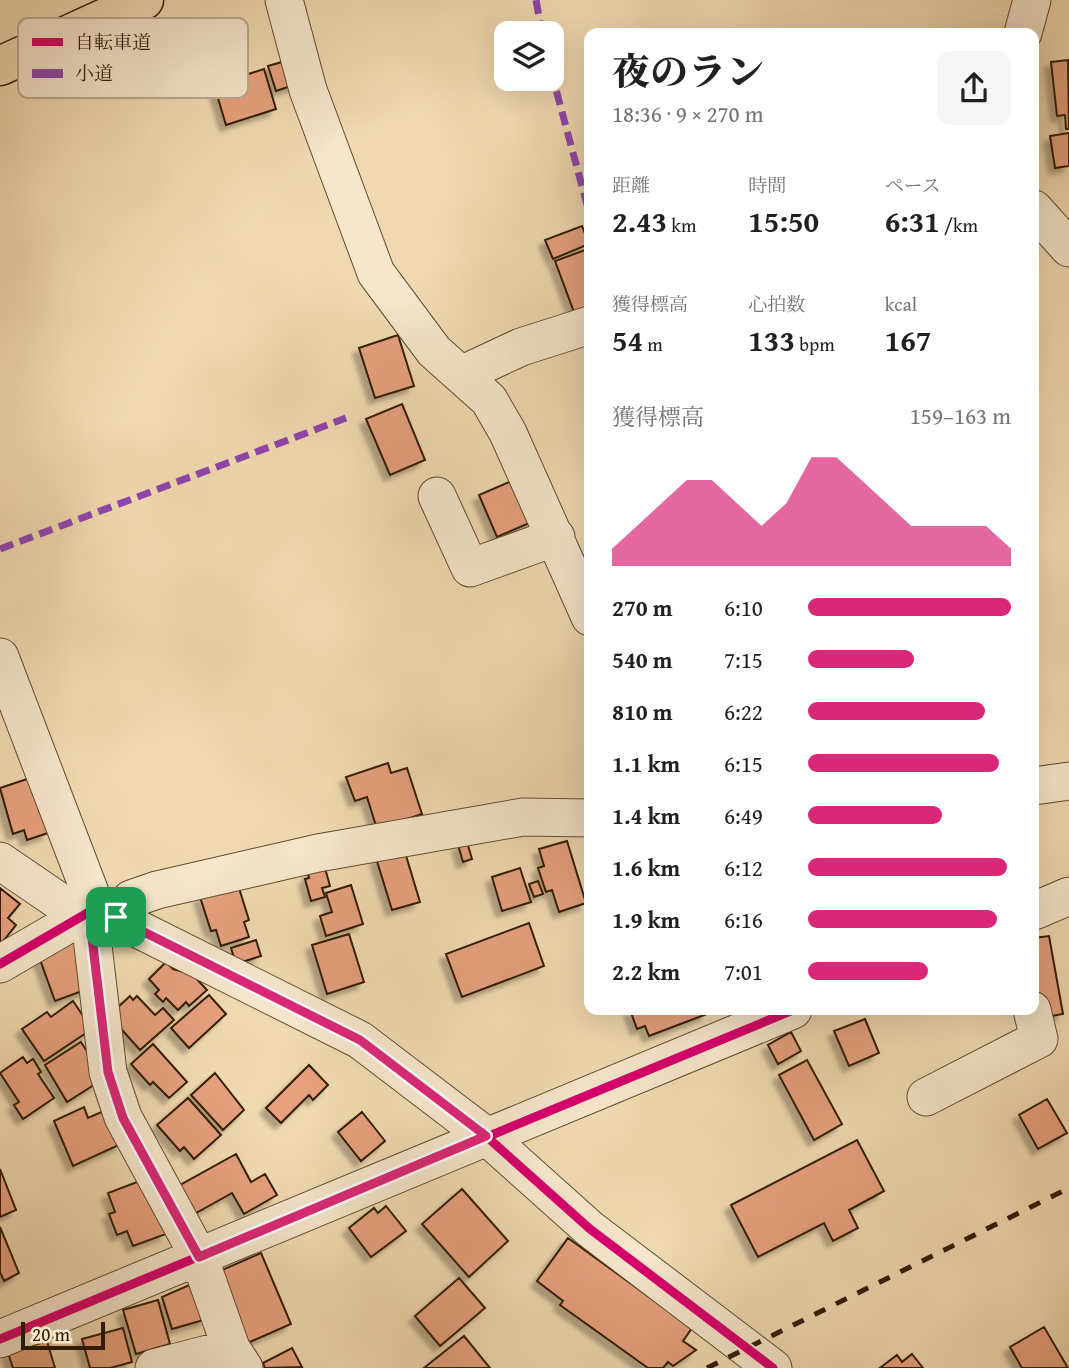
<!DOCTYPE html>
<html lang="ja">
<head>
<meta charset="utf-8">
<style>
  :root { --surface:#fff; --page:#f6f6f6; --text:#202124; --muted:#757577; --accent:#db2777 }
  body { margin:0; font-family:"Gentium Book Plus","Noto Serif JP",serif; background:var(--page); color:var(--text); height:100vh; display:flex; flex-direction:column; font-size:26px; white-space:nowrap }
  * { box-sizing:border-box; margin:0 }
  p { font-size:23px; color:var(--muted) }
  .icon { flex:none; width:38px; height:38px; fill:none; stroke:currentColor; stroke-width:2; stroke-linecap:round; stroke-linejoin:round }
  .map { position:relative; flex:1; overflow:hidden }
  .details { position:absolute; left:584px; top:28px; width:455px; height:987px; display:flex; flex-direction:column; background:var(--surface); border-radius:14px; box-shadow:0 7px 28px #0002 }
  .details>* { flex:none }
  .controls { position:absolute; left:494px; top:21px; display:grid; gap:14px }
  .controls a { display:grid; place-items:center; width:70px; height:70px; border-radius:14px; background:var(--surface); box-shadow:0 7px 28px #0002; font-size:35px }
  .scale { position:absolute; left:21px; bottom:18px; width:84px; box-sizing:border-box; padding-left:7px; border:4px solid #321c00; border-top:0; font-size:19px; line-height:24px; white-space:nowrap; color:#321c00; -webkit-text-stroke:5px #f5e6cc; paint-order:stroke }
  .pin { position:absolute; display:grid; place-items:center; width:60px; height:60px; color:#fff; margin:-30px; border-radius:14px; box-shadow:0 4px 10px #0006 }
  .round { display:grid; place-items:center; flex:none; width:74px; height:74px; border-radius:14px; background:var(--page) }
  .overview { display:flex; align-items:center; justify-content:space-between; height:119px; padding:0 28px }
  h1 { font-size:38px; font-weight:800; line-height:52px }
  .stats { display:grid; grid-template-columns:repeat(3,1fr); gap:10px; height:119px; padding:7px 28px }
  .stats div { display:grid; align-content:center }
  .stats b { font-size:30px; font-weight:800 }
  .stats small { font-size:19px; font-weight:400 }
  .stats p { font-size:19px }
  .chart { height:196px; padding:14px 28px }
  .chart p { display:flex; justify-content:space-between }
  .chart svg { width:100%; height:126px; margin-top:7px; fill:var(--accent); opacity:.7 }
  ul { padding:0 28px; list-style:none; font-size:23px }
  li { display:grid; grid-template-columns:112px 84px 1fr; align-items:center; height:52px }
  li i { height:18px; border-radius:9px; background:var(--accent) }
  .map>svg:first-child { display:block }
  .building { fill:#e6a07d; stroke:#321c00; stroke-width:2; filter:url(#shadow) }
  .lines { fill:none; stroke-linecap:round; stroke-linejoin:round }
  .minor-casing { stroke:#624b2c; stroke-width:39 }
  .major-casing { stroke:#321c00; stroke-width:41 }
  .minor { stroke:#f5e6cc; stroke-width:37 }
  .major { stroke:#f0d9b0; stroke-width:38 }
  .rail { stroke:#321c00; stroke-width:5; stroke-dasharray:12 12; stroke-linecap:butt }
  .quiet { stroke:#8e44ad; stroke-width:7; stroke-dasharray:14 7; stroke-linecap:butt }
  .cycleway-casing { stroke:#f5e6cc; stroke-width:13 }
  .cycleway { stroke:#d6006c; stroke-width:9 }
  .route-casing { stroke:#fff; stroke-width:14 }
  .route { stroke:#db2777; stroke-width:9 }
  .key { fill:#f5e6cc; stroke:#baa98f; stroke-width:2 }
  .key-label { font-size:19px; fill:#321c00 }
</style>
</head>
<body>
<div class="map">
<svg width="1069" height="1368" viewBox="0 0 1069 1368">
  <defs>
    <filter id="shadow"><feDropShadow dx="-6" dy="6" stdDeviation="2" flood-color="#0004"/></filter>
  </defs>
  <rect width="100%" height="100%" fill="#f0d9b0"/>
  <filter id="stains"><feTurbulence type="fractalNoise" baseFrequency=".00286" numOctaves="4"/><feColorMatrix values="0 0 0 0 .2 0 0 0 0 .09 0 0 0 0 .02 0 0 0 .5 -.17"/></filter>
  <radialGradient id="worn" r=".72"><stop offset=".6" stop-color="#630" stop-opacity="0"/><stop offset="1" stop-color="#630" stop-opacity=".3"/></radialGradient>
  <path class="building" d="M 289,60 L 297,84 L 276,91 L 268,66 Z
    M 1068,60 L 1069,129 L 1066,129 L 1065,115 L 1057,116 L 1051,62 Z
    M 264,69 L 276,109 L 226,125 L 214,85 Z
    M 1069,133 L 1069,166 L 1055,168 L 1050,136 Z
    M 582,226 L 589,244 L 553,259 L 545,240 Z
    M 588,249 L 590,253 L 590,315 L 574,312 L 555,261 Z
    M 398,335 L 414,386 L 375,398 L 359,348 Z
    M 402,404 L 425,460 L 390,475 L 366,419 Z
    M 516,479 L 534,521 L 497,537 L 479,495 Z
    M 388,763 L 391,773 L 407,768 L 422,814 L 377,829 L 367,797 L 355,801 L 346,777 Z
    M 30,778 L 48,833 L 27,840 L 24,830 L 13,834 L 0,788 Z
    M 567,841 L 586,903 L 559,912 L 552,890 L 546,892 L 538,868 L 544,866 L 539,849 Z
    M 467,842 L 472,859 L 463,862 L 458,845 Z
    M 404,849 L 420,902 L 392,910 L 376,858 Z
    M 325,868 L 330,886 L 322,888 L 325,897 L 311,901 L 305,879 L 309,878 L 308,873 Z
    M 520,868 L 531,902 L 502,911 L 492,877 Z
    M 538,881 L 543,894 L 534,897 L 529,884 Z
    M 238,885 L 249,920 L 244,922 L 249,937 L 221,946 L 216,930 L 211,931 L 200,897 Z
    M 351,885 L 363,924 L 326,936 L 320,916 L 332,912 L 326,893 Z
    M 0,888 L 20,904 L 8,918 L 16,925 L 0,945 Z
    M 529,923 L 544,966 L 462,997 L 446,954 Z
    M 79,932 L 93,987 L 55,1001 L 38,954 Z
    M 349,934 L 364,982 L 327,994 L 312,945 Z
    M 1049,936 L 1063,1014 L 1040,1018 L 1034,984 L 1034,938 Z
    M 256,940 L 261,956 L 236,964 L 231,948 Z
    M 166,962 L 173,969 L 192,974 L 207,990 L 189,1006 L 186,1002 L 178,1010 L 166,998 L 163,1002 L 155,994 L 159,990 L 149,979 Z
    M 209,995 L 226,1014 L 189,1048 L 171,1028 Z
    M 130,996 L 133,1000 L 137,996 L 155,1015 L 163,1008 L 174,1020 L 140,1050 L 114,1021 L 114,1011 Z
    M 73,1001 L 92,1029 L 44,1061 L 22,1029 L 47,1012 L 51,1017 Z
    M 630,1010 L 705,1010 L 707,1014 L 649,1036 L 645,1026 L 637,1029 Z
    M 865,1019 L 879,1053 L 849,1066 L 834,1031 Z
    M 791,1032 L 801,1051 L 778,1064 L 768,1045 Z
    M 81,1042 L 98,1068 L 97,1083 L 67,1102 L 45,1065 Z
    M 153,1044 L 187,1082 L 169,1098 L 153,1082 L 150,1085 L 131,1064 Z
    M 23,1057 L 27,1063 L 33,1059 L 41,1072 L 38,1074 L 54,1098 L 23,1119 L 14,1105 L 19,1102 L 0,1073 Z
    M 807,1060 L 842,1124 L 814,1140 L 779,1075 Z
    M 309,1065 L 328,1085 L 313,1100 L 309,1095 L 281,1123 L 266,1108 Z
    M 215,1073 L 244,1110 L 223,1130 L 191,1095 Z
    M 188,1098 L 221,1135 L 194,1159 L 184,1147 L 180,1151 L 157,1125 Z
    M 1047,1099 L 1067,1133 L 1038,1149 L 1019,1115 Z
    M 84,1107 L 88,1118 L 106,1110 L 121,1144 L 73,1166 L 54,1121 Z
    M 362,1112 L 385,1141 L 361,1161 L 338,1132 Z
    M 857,1140 L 884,1191 L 849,1210 L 858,1228 L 833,1241 L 824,1223 L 758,1257 L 731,1205 Z
    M 236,1154 L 251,1182 L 265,1174 L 277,1195 L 244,1214 L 232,1193 L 189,1217 L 173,1189 Z
    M 0,1169 L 16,1210 L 0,1217 Z
    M 145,1179 L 166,1234 L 133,1246 L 127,1231 L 117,1235 L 109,1214 L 115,1212 L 108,1193 Z
    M 462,1189 L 508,1241 L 469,1277 L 422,1224 Z
    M 386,1206 L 406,1231 L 371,1257 L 349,1228 L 374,1208 L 378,1213 Z
    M 0,1227 L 19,1273 L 4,1281 L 0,1272 Z
    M 568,1238 L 692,1328 L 683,1341 L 696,1350 L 673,1366 L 668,1362 L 663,1368 L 648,1368 L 560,1305 L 563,1301 L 537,1281 Z
    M 261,1253 L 291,1324 L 243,1345 L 213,1274 Z
    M 459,1278 L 485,1308 L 440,1346 L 415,1316 Z
    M 196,1282 L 207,1319 L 172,1329 L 162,1297 Z
    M 158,1300 L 170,1344 L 136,1354 L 123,1310 Z
    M 1044,1327 L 1068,1368 L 1022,1368 L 1010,1347 Z
    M 123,1328 L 132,1362 L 110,1368 L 90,1368 L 82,1339 Z
    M 464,1336 L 490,1368 L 424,1368 Z
    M 47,1341 L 55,1368 L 13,1368 L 8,1353 Z
    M 292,1348 L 302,1367 L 265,1368 L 263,1363 Z
    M 912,1354 L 923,1368 L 880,1368 L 897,1355 L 902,1362 Z"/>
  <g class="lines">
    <g class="minor-casing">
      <path id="minor" d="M 284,0 L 308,90 L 376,273 L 434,351 L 489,400 L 508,433 L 590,617
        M 1023,33 L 1032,0
        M 1034,209 L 1069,248
        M 461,375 L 521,347 L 590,325
        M 437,496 L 470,568 L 556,537
        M 0,657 L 96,908 L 91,929 L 108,1072 L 123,1117 L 199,1257 L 231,1348 L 244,1368
        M 1034,786 L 1069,781
        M 0,861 L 79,915
        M 1034,911 L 1069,896
        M 116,917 L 131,899 L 157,890 L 318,853 L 523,817 L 590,818
        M 0,964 L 96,908 L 360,1040 L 486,1136 L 590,1229 L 773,1368
        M 926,1097 L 1039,1039 L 1032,1010
        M 0,1339 L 793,1010
        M 154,1368 L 231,1348"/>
    </g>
    <g class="major-casing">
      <path id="major" d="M 0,66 L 144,0"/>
    </g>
    <use href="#minor" class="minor"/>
    <use href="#major" class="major"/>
    <path class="rail" d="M 707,1368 L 1069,1188"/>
    <path class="quiet" d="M 536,0 L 542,33
      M 551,71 L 590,216
      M 0,549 L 346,418"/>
    <g class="cycleway-casing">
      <path id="cycleway" d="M 0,964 L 96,908 L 360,1040 L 486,1136 L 590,1229 L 773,1368
        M 0,1339 L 793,1010"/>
    </g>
    <use href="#cycleway" class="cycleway"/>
  </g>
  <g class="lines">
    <g class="route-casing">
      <path id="route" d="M 96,908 L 360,1040 L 486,1136 L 199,1257 L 123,1118 L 108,1072 L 91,929 Z"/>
    </g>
    <use href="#route" class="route"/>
  </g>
  <rect x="18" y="18" width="230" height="80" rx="10" class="key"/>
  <rect x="32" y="38" width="31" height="8" fill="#d6006c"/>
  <rect x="32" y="69" width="31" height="9" fill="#8e44ad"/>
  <g class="key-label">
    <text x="75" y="49">自転車道</text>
    <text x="75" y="80">小道</text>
  </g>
  <rect width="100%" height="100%" filter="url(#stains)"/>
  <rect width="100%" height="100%" fill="url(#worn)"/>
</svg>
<div class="controls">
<a><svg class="icon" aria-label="layers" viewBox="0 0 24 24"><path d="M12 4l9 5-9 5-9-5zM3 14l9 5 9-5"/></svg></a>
</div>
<div class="scale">20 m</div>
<div class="pin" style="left:116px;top:917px;background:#1e9e55"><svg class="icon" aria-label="arrive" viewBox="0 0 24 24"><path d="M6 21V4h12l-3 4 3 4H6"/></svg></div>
<section class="details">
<div class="overview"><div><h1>夜のラン</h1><p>18:36 · 9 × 270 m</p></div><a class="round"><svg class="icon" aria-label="share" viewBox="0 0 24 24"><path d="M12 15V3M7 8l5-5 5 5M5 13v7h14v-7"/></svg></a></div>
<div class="stats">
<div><p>距離</p><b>2.43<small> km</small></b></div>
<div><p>時間</p><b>15:50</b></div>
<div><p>ペース</p><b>6:31<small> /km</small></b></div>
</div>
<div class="stats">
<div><p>獲得標高</p><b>54<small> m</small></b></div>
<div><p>心拍数</p><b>133<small> bpm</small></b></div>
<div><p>kcal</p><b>167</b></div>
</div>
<div class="chart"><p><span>獲得標高</span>159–163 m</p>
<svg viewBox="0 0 160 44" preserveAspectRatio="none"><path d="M0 44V38L10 30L20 22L30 14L40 14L50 22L60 30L70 22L80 6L90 6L100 14L110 22L120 30L130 30L140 30L150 30L160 38V44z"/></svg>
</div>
<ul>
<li><b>270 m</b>6:10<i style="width:100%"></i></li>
<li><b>540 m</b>7:15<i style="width:52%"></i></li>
<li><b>810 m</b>6:22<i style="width:87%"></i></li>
<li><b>1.1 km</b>6:15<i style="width:94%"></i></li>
<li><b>1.4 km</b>6:49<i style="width:66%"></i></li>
<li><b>1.6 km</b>6:12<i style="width:98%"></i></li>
<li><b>1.9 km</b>6:16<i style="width:93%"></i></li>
<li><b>2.2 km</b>7:01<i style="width:59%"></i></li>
</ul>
</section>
</div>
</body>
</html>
